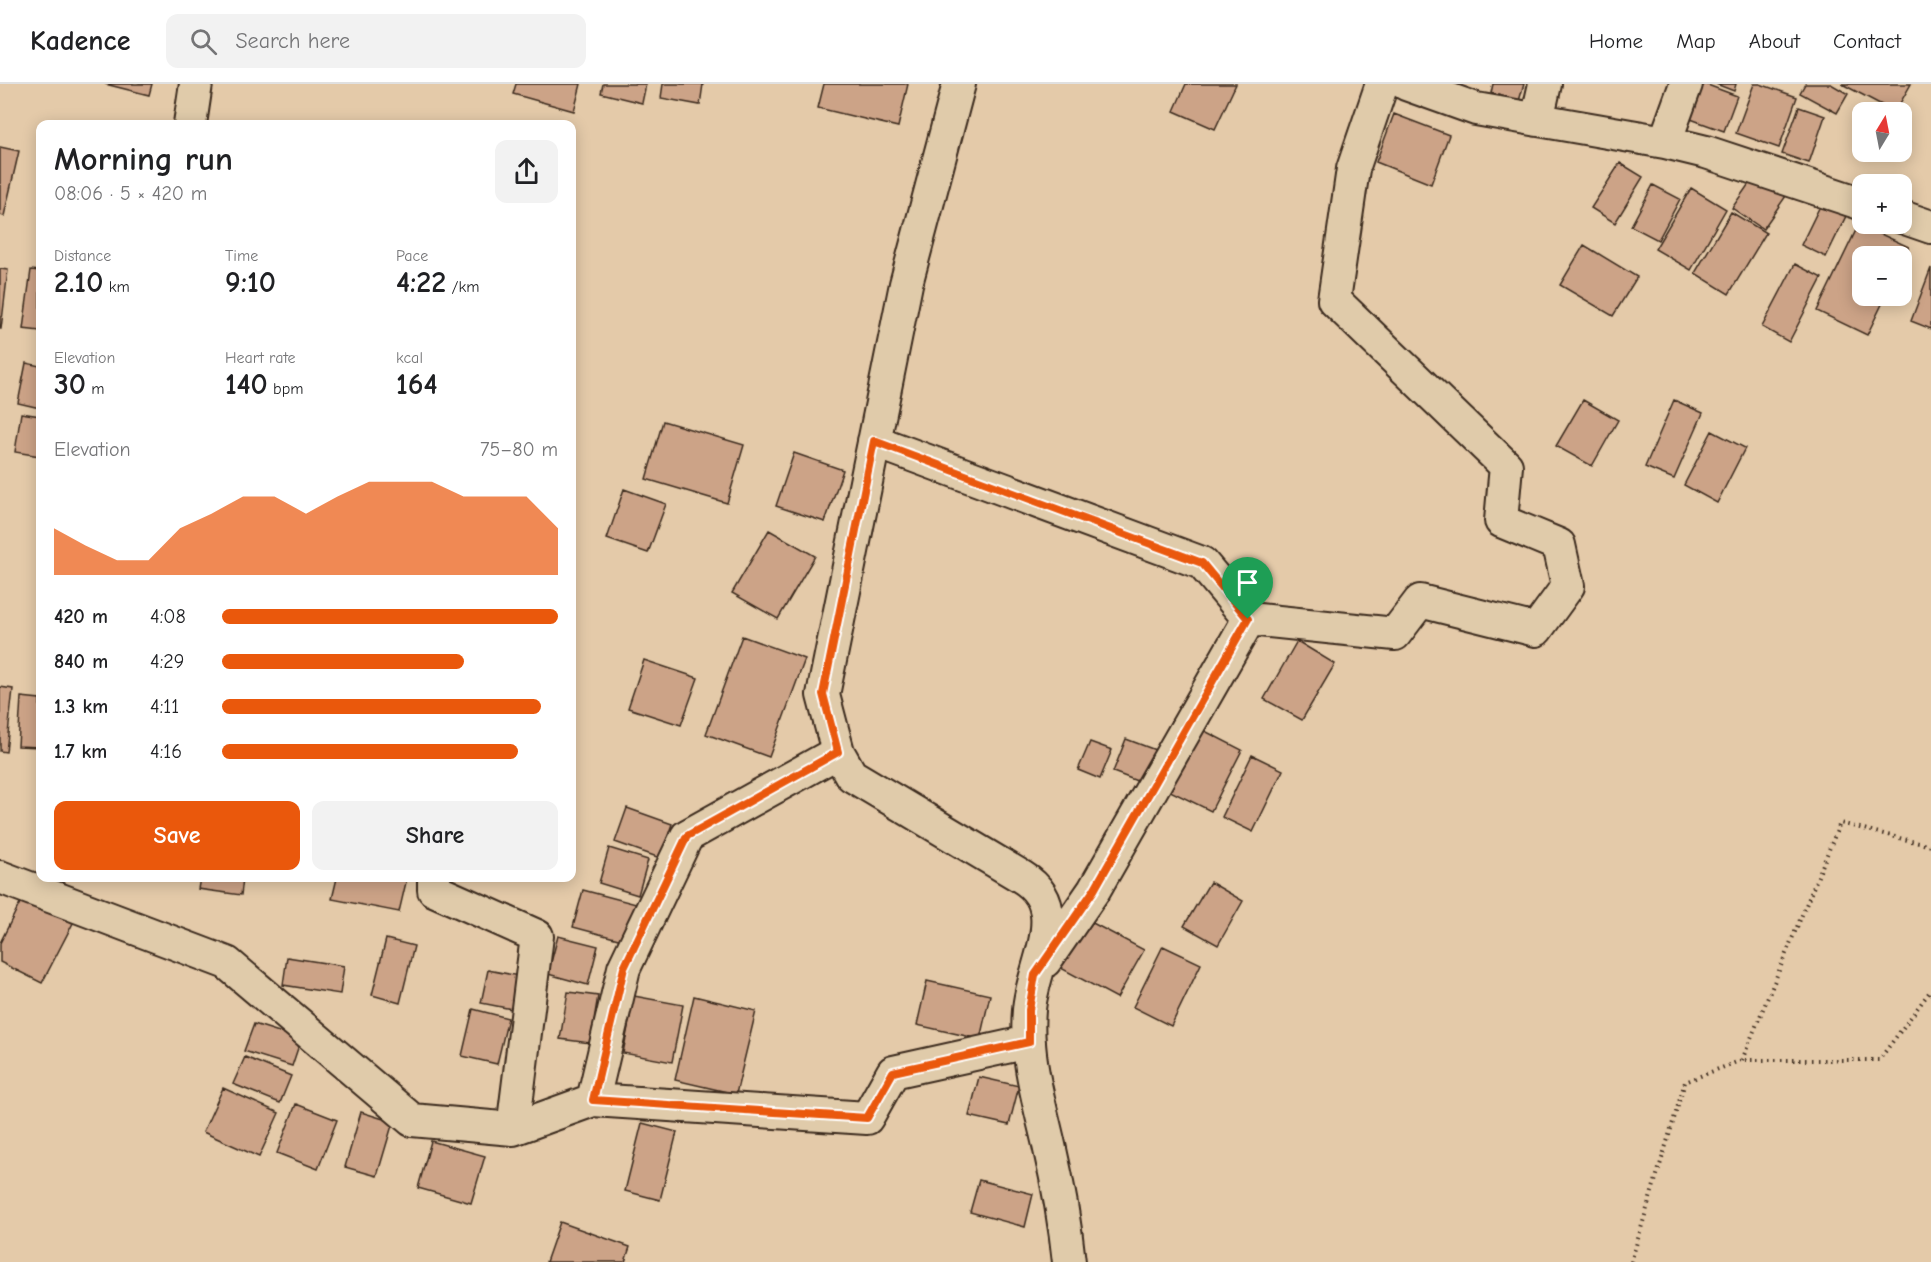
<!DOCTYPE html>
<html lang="en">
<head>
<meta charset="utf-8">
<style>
  :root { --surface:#fff; --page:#f2f2f2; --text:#202124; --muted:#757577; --line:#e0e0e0; --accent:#ea580c }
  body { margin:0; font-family:"Comic Neue",sans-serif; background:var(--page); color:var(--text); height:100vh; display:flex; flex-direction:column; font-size:22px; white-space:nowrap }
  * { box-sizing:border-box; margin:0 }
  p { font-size:20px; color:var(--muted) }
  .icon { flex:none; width:33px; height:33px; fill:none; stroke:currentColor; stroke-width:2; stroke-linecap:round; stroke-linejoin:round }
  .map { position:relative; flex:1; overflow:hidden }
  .details { position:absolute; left:36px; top:36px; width:540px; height:762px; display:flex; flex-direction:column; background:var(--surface); border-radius:12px; box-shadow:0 3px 15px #0003 }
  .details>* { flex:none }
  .needle { width:39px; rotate:10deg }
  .tools { position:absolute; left:1852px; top:18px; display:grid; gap:12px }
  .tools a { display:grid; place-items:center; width:60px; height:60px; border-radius:12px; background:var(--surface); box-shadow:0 3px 15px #0003; font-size:30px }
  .pin { position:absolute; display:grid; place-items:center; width:51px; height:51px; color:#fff; margin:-62px -26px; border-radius:50% 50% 50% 0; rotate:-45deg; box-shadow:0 0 6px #0007 }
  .pin .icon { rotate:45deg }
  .round { display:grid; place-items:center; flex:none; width:63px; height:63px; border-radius:12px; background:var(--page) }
  .headline { display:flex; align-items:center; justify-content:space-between; height:102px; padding:0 18px }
  h1 { font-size:33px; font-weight:700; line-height:45px }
  .stats { display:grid; grid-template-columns:repeat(3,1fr); gap:9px; height:102px; padding:6px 18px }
  .stats div { display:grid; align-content:center }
  .stats b { font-size:30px; font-weight:700 }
  .stats small { font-size:16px; font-weight:400 }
  .stats p { font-size:16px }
  .chart { height:168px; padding:12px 18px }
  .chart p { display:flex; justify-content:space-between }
  .chart svg { width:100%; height:108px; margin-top:6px; fill:var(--accent); opacity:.7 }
  .action { display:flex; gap:12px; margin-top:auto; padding:12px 18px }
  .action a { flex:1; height:69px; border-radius:12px; background:var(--accent); color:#fff; font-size:24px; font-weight:700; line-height:69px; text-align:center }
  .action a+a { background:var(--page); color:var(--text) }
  ul { padding:0 18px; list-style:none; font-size:20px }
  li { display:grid; grid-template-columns:96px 72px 1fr; align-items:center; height:45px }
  li i { height:15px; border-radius:8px; background:var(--accent) }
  header { display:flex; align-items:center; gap:36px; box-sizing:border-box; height:84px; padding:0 30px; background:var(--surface); border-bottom:2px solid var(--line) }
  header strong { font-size:28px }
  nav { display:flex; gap:33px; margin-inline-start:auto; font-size:21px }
  .search { width:420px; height:54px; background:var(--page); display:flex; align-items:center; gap:15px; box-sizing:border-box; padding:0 21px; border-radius:12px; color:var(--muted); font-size:22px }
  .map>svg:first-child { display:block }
  .building { fill:#cca387; stroke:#3b2a1e; stroke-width:1.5 }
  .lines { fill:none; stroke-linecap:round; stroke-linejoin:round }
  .street-casing { stroke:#3b2a1e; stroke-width:36 }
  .path { stroke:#3b2a1e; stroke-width:4; stroke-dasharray:1.5 4.5; stroke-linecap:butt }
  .street { stroke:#e0cbaa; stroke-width:32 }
  .route-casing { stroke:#fff; stroke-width:12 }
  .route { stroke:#ea580c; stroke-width:8 }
</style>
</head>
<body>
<header>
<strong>Kadence</strong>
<div class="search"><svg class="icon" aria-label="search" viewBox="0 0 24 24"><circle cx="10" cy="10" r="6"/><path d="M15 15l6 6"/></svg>Search here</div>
<nav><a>Home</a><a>Map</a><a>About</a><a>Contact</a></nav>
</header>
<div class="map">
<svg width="1931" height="1178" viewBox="0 0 1931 1178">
  <rect width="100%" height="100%" fill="#e4caa9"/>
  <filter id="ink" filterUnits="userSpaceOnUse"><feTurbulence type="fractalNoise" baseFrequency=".0167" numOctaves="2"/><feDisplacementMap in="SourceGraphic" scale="12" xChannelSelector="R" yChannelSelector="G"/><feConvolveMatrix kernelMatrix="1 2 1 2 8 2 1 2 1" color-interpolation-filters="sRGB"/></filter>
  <g filter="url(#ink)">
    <path class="building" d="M 105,0 L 152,0 L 149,11 Z
      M 516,0 L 581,0 L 574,27 L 513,10 Z
      M 603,0 L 646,0 L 642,19 L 601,9 Z
      M 663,0 L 703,0 L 700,21 L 661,14 Z
      M 824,0 L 908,0 L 898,43 L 818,24 Z
      M 1186,0 L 1236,0 L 1215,45 L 1174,27 Z
      M 1493,0 L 1524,0 L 1519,17 L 1491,9 Z
      M 1697,0 L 1705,0 L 1737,12 L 1724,47 L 1685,33 Z
      M 1716,0 L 1736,0 L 1734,7 Z
      M 1754,0 L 1760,0 L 1797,13 L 1779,64 L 1736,49 Z
      M 1805,0 L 1831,0 L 1848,10 L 1837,29 L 1800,9 Z
      M 1842,0 L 1911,0 L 1895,28 Z
      M 1799,23 L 1825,32 L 1809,79 L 1782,70 Z
      M 1394,30 L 1449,51 L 1431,100 L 1376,78 Z
      M 0,63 L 19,67 L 4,132 L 0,131 Z
      M 1620,79 L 1643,93 L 1615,139 L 1591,124 Z
      M 1755,91 L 1786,112 L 1763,145 L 1732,124 Z
      M 1653,101 L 1680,115 L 1658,156 L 1631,142 Z
      M 1691,104 L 1726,125 L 1691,186 L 1655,165 Z
      M 1821,120 L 1846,132 L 1826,173 L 1801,161 Z
      M 1731,128 L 1766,149 L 1729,210 L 1695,189 Z
      M 1859,140 L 1909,163 L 1902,177 L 1902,172 L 1863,172 L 1863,212 L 1886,212 L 1867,251 L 1817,227 Z
      M 1584,161 L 1637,193 L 1613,232 L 1560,201 Z
      M 1795,180 L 1822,194 L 1789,258 L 1762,243 Z
      M 1931,184 L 1931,245 L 1911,237 Z
      M 0,185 L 8,186 L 1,245 L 0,245 Z
      M 31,186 L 40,187 L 40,247 L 23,245 Z
      M 26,279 L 40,282 L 40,324 L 18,319 Z
      M 1583,316 L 1618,336 L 1592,382 L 1556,362 Z
      M 1674,316 L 1703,329 L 1674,395 L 1645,383 Z
      M 21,329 L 40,332 L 40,372 L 15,368 Z
      M 663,337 L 744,361 L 727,419 L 646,395 Z
      M 1712,347 L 1745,364 L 1717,419 L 1684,401 Z
      M 794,369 L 843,386 L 825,438 L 776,422 Z
      M 624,405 L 666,420 L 648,469 L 607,455 Z
      M 769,446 L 815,472 L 778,535 L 732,509 Z
      M 742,552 L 805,575 L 769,673 L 706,650 Z
      M 1297,557 L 1335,580 L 1302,636 L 1264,615 Z
      M 644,576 L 698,594 L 681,641 L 628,624 Z
      M 0,603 L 13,605 L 6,668 L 0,667 Z
      M 21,613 L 40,615 L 40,663 L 18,662 Z
      M 1197,643 L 1242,666 L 1211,727 L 1166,705 Z
      M 1126,655 L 1158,667 L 1145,700 L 1113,688 Z
      M 1090,658 L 1112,666 L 1100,695 L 1078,686 Z
      M 1252,671 L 1283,686 L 1253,748 L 1222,733 Z
      M 627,724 L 672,740 L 660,774 L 615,758 Z
      M 609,764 L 648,776 L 638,811 L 599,799 Z
      M 200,794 L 243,794 L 241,811 L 198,805 Z
      M 337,794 L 407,794 L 399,828 L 332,815 Z
      M 1210,798 L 1243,817 L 1218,861 L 1184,842 Z
      M 583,806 L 636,820 L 626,857 L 573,843 Z
      M 23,813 L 73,839 L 42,899 L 0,878 L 0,859 Z
      M 1085,835 L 1144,866 L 1117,914 L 1059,883 Z
      M 558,852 L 598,862 L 588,901 L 548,890 Z
      M 386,855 L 414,862 L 400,919 L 372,911 Z
      M 1163,862 L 1201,880 L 1171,942 L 1133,923 Z
      M 287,873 L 344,882 L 340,910 L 283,901 Z
      M 488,886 L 519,892 L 512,925 L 481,919 Z
      M 927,897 L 990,911 L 980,955 L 917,941 Z
      M 568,908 L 598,912 L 590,959 L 560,955 Z
      M 634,912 L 683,921 L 672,978 L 623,969 Z
      M 694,912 L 756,927 L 736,1010 L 675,996 Z
      M 473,925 L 508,934 L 497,980 L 462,972 Z
      M 254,940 L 301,955 L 292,982 L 244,967 Z
      M 245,973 L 291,992 L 280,1019 L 233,1000 Z
      M 979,993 L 1019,1002 L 1009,1041 L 969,1032 Z
      M 223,1004 L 279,1029 L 259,1073 L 203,1048 Z
      M 296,1020 L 337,1036 L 318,1085 L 277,1069 Z
      M 361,1028 L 393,1038 L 377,1092 L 345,1083 Z
      M 642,1039 L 677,1048 L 660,1116 L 625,1107 Z
      M 431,1057 L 485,1072 L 471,1119 L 418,1104 Z
      M 979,1096 L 1033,1110 L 1025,1143 L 970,1128 Z
      M 560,1138 L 630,1163 L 625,1178 L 546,1178 Z"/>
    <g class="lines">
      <g class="street-casing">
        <path id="street" d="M 959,0 L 906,200 L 823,611 L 838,668 L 851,691 L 1022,793 C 1073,824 1032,881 1029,926 C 1025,972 1039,1017 1049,1061 C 1058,1100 1065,1139 1069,1178
          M 1406,0 L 1476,25 L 1665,58 L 1706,68 L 1863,120
          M 1537,36 L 1545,0
          M 190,40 L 196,0
          M 1665,58 L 1686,0
          M 1902,133 L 1931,143
          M 874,357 L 1202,479 L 1249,535 L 1094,806 L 1045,877
          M 1249,535 L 1395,550 L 1420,517 L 1536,546 L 1568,502 L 1559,461 L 1501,437 L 1506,382 L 1334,216 L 1353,85 L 1382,0
          M 0,793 L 227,879 L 412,1036 L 513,1045 L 593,1016 L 867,1034 L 893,988 L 1029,958
          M 434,794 L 434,806 L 537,852 L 513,1045
          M 593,1016 L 624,884 L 687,752 L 838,668"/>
      </g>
      <path class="path" d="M 1742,976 L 1840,739 L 1931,762
        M 1631,1178 L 1685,998 L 1742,976 L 1879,976 L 1931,906"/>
      <use href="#street" class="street"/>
    </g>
  </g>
  <g class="lines" filter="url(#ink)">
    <g class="route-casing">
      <path id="route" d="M 874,357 L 1202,479 L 1248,535 L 1094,806 L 1035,891 L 1029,926 L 1029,958 L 893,988 L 867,1034 L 593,1016 L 624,884 L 687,752 L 838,668 L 823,610 Z"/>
    </g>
    <use href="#route" class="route"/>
  </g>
</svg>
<div class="tools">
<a><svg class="needle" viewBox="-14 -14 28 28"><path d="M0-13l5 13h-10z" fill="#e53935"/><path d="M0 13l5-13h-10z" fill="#757577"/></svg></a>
<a>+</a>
<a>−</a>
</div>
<div class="pin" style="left:1248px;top:535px;background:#1e9e55"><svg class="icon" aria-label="arrive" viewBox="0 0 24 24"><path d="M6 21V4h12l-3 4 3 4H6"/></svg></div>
<section class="details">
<div class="headline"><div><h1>Morning run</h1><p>08:06 · 5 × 420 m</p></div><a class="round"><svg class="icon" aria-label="share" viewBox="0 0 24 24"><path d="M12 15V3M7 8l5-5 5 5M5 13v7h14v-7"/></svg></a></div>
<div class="stats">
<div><p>Distance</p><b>2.10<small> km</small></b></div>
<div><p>Time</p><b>9:10</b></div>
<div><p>Pace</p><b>4:22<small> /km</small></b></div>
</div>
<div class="stats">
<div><p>Elevation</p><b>30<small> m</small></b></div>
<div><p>Heart rate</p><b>140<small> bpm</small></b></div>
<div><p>kcal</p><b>164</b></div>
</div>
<div class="chart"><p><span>Elevation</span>75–80 m</p>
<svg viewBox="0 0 160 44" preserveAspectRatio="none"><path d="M0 44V25L10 32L20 38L30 38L40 25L50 19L60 12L70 12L80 19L90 12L100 6L110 6L120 6L130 12L140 12L150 12L160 25V44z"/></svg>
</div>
<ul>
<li><b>420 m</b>4:08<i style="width:100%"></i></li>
<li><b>840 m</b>4:29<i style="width:72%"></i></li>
<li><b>1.3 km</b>4:11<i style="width:95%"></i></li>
<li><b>1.7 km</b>4:16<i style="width:88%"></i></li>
</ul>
<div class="action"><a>Save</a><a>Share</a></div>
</section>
</div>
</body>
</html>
